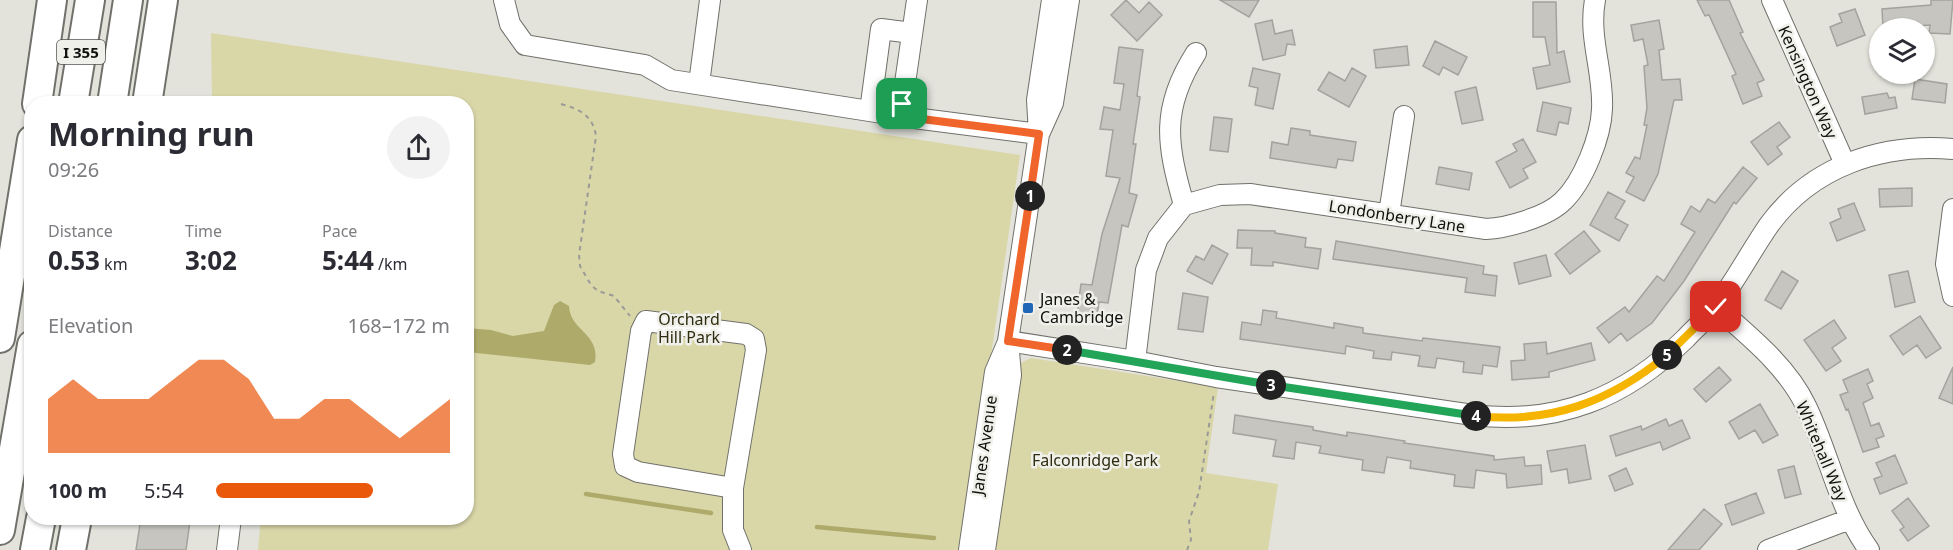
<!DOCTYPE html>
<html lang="en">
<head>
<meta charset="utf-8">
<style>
  :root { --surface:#fff; --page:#f2f2f3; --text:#2b2b33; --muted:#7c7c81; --accent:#ea580c }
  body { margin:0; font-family:"Noto Sans",sans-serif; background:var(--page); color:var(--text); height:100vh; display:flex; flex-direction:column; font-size:22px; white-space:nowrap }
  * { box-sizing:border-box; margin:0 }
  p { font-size:20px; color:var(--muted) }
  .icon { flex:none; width:33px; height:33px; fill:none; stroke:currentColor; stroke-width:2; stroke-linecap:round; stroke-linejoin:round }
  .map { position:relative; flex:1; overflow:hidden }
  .panel { position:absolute; left:24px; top:96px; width:450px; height:429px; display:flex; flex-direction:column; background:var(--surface); border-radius:24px; box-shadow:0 2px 4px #0004 }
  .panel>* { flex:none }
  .fabs { position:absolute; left:1869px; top:18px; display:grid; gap:12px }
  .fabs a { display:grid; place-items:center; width:66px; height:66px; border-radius:50%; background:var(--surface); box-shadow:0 2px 4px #0004; font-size:30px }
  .pin { position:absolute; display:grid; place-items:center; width:51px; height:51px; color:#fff; margin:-26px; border-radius:12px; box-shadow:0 3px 9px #0006 }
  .km { position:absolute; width:30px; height:30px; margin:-15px; border-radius:50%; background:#222; color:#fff; font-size:16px; line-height:30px; text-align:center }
  .round { display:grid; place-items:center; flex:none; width:63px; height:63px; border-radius:32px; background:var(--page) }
  .headline { display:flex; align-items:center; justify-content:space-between; height:102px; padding:0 24px }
  h1 { font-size:33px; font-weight:700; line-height:45px }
  .stats { display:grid; grid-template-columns:repeat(3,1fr); gap:9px; height:102px; padding:6px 24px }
  .stats div { display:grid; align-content:center }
  .stats b { font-size:26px; font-weight:700 }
  .stats small { font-size:16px; font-weight:400 }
  .stats p { font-size:16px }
  .chart { height:168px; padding:12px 24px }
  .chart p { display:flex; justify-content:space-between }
  .chart svg { width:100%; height:108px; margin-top:6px; fill:var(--accent); opacity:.7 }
  ul { padding:0 24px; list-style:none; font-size:20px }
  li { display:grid; grid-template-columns:96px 72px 1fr; align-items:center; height:45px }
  li i { height:15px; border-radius:8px; background:var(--accent) }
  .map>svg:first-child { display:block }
  .green { fill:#d9d6a8 }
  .water { fill:#aeaa6a }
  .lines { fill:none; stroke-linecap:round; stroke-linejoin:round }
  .stream { stroke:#aeaa6a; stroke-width:4.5 }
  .building { fill:#c6c5bf; stroke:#a3a39d; stroke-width:1.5 }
  .minor-casing { stroke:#71716b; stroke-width:22 }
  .highway-casing { stroke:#71716b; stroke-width:32 }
  .path { stroke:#9b9b96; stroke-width:2; stroke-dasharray:4.5 4.5; stroke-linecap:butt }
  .minor { stroke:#fff; stroke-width:20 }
  .highway { stroke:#fff; stroke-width:28 }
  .split-1-casing { stroke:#fff; stroke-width:12 }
  .split-2-casing { stroke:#fff; stroke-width:12 }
  .split-3-casing { stroke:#fff; stroke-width:12 }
  .split-4-casing { stroke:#fff; stroke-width:12 }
  .split-5-casing { stroke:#fff; stroke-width:12 }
  .split-6-casing { stroke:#fff; stroke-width:12 }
  .split-1 { stroke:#f0652b; stroke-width:8 }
  .split-2 { stroke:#f0652b; stroke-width:8 }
  .split-3 { stroke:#22a559; stroke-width:8 }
  .split-4 { stroke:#22a559; stroke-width:8 }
  .split-5 { stroke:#f5b400; stroke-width:8 }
  .split-6 { stroke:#f5b400; stroke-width:8 }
  .poi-dot { fill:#2067b7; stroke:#f0f0ea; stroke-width:2 }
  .labels { text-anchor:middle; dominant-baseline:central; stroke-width:5; stroke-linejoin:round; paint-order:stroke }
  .shield { fill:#f0f0ea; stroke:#52524f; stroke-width:1.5 }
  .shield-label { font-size:15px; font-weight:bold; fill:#0f0f0d }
  .street-label { font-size:16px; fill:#0f0f0d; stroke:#f0f0ea }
  .poi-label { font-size:16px; fill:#0f0f0d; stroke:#f0f0ea; text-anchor:start }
  .park-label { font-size:16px; fill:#2f2c0f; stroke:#f0f0ea }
</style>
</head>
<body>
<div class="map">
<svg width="1953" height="550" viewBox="0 0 1953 550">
  <rect width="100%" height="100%" fill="#e3e3dc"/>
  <path class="green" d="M 211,33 L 1020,155 L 963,550 L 258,550 L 261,518 L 466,518 L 466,104 L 212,103 Z
    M 1031,358 L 1218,387 L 1206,473 L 1278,484 L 1268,550 L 990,550 L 1019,364 Z"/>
  <path class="water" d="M 560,301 L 569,306 C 570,331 600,333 595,362 L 590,365 L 467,352 L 467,328 L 491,330 L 513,336 L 544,331 L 554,305 Z"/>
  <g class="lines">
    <path class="stream" d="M 586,494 L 711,513
      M 817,527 L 934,538"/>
  </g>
  <path class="building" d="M 1126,0 L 1139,13 L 1149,2 L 1162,15 L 1137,41 L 1111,15 Z
    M 1220,0 L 1259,0 L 1249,17 Z
    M 1697,0 L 1729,0 L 1743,32 L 1740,33 L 1764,80 L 1757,83 L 1762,96 L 1743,104 L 1732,76 L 1736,74 L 1709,15 L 1705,16 Z
    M 1931,0 L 1953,0 L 1950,34 L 1929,33 L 1930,25 L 1883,28 L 1882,9 L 1931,5 Z
    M 1533,2 L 1556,2 L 1557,53 L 1564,51 L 1570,82 L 1537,89 L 1533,68 L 1550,65 L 1545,37 L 1533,37 Z
    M 1855,9 L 1865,35 L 1837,46 L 1830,27 L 1842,22 L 1839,14 Z
    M 1272,20 L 1275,34 L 1292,30 L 1295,45 L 1287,44 L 1285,55 L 1263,60 L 1255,24 Z
    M 1659,20 L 1664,49 L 1659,50 L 1662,80 L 1680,79 L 1682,100 L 1674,100 L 1658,174 L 1644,201 L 1626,192 L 1634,177 L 1626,173 L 1635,157 L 1640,159 L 1647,125 L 1644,125 L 1647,108 L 1644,66 L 1648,65 L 1643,39 L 1634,41 L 1631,25 Z
    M 1435,41 L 1467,57 L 1458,75 L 1443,67 L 1439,75 L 1423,66 Z
    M 1407,46 L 1409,65 L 1376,68 L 1374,50 Z
    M 1119,47 L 1143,50 L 1137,96 L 1140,97 L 1133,144 L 1136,144 L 1129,193 L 1137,195 L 1128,227 L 1122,225 L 1108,303 L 1099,302 L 1097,316 L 1077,313 L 1081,284 L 1092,285 L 1102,234 L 1120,178 L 1106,176 L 1113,130 L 1100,129 L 1104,107 L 1120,110 L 1124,84 L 1114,83 Z
    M 1253,68 L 1280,74 L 1273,109 L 1255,105 L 1258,88 L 1249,86 Z
    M 1352,68 L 1366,76 L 1349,107 L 1318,90 L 1329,72 L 1345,81 Z
    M 1915,79 L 1947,84 L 1945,103 L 1912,99 Z
    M 1476,87 L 1483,120 L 1462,124 L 1455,92 Z
    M 1887,93 L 1889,98 L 1895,97 L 1897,108 L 1865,114 L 1862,97 Z
    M 1543,102 L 1571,108 L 1568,124 L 1559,122 L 1556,135 L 1537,131 Z
    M 1214,117 L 1232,119 L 1228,152 L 1210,150 Z
    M 1779,122 L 1790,137 L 1777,147 L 1782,154 L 1768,165 L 1751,142 Z
    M 1291,128 L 1310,131 L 1310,135 L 1356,142 L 1353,161 L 1338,159 L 1336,168 L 1270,158 L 1272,142 L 1288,145 Z
    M 1523,139 L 1536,162 L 1523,169 L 1528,178 L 1510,188 L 1496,162 L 1517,151 L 1513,144 Z
    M 1439,167 L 1472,173 L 1469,190 L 1436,184 Z
    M 1743,167 L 1757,178 L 1736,204 L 1734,202 L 1684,281 L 1652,323 L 1627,341 L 1621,333 L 1609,343 L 1597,328 L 1625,307 L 1629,312 L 1657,276 L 1664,281 L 1695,232 L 1681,224 L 1691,206 L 1700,212 L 1708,199 L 1715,203 Z
    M 1912,188 L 1912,206 L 1880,207 L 1879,189 Z
    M 1608,192 L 1625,201 L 1615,218 L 1628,225 L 1619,241 L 1590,225 Z
    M 1854,203 L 1865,230 L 1837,241 L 1830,223 L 1841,218 L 1838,209 Z
    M 1238,230 L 1275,231 L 1275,233 L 1306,238 L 1305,247 L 1321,249 L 1318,269 L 1273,262 L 1273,266 L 1251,265 L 1252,248 L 1237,248 Z
    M 1584,231 L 1600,251 L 1570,274 L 1555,254 Z
    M 1336,241 L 1484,266 L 1483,274 L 1497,276 L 1495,296 L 1465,292 L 1467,278 L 1333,259 Z
    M 1212,245 L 1228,254 L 1212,284 L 1187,271 L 1196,256 L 1204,260 Z
    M 1546,255 L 1551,276 L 1519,284 L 1514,263 Z
    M 1782,271 L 1798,281 L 1781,309 L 1765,300 Z
    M 1908,271 L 1915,302 L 1895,307 L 1889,275 Z
    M 1183,293 L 1208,297 L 1203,332 L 1178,329 Z
    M 1263,310 L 1277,312 L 1276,318 L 1334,328 L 1334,323 L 1363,328 L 1363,333 L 1422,341 L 1423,338 L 1500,347 L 1497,367 L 1483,365 L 1482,374 L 1463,372 L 1464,362 L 1437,358 L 1435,368 L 1418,366 L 1420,356 L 1392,352 L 1391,360 L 1373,358 L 1374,351 L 1346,346 L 1345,354 L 1240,339 L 1242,322 L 1261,325 Z
    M 1920,316 L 1941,348 L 1926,358 L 1917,345 L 1903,355 L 1890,336 Z
    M 1834,320 L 1846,338 L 1832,348 L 1841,361 L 1826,371 L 1804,340 Z
    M 1546,342 L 1547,354 L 1591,343 L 1595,360 L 1549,372 L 1549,377 L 1512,380 L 1511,361 L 1525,360 L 1524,344 Z
    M 1719,367 L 1731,380 L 1706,402 L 1694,389 Z
    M 1953,367 L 1953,404 L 1939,398 Z
    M 1868,369 L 1873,381 L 1867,384 L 1873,398 L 1863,403 L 1871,426 L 1879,423 L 1884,436 L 1876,439 L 1879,447 L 1863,452 L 1848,409 L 1846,410 L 1840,395 L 1848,392 L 1843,380 Z
    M 1760,404 L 1778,435 L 1763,443 L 1755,430 L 1739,439 L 1729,422 Z
    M 1235,415 L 1313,427 L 1313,430 L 1347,436 L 1347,432 L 1367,435 L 1405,441 L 1404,443 L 1494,456 L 1494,460 L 1524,457 L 1525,466 L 1541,465 L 1542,484 L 1507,488 L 1506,474 L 1476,470 L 1474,488 L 1454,486 L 1455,475 L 1410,468 L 1411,461 L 1387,457 L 1384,473 L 1362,470 L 1363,460 L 1319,453 L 1321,446 L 1296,442 L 1294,459 L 1273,456 L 1276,440 L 1233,433 Z
    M 1666,419 L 1669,426 L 1682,420 L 1690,438 L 1663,450 L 1660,442 L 1616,456 L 1610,436 L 1641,426 L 1642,430 Z
    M 1585,445 L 1591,479 L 1569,483 L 1567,469 L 1551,472 L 1547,451 Z
    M 1895,455 L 1907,483 L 1880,494 L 1874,479 L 1882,476 L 1876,463 Z
    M 1794,466 L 1801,494 L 1785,498 L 1778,470 Z
    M 1626,468 L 1633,484 L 1615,491 L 1609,476 Z
    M 1756,493 L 1764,513 L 1732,525 L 1725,505 Z
    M 1908,498 L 1929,526 L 1908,541 L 1900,530 L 1904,527 L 1892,511 Z
    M 1704,509 L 1722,524 L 1699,550 L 1668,550 Z
    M 141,518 L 165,518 L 190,521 L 186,550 L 136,550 Z"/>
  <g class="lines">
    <g class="minor-casing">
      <path id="minor" d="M 504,0 L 510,24 L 525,45 L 645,65 L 671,80 L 914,118
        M 917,0 L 902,104 L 914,118 L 1039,134
        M 1772,0 L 1845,164
        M 699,84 L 710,0
        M 870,111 L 881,29 L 912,33
        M 1040,132 L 1053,103 L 1069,0
        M 1184,205 C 1167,145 1160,109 1196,53
        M 1953,209 L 1946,264 L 1953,296
        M 1389,214 L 1404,116
        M 1716,307 C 1749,336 1787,366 1806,406 C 1829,453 1838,507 1869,550
        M 1008,341 L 1135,361 L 1216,377 L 1473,415 C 1558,425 1625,398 1686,338 C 1696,327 1709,317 1717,305 C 1736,280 1751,251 1769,225 C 1812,166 1882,143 1953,149
        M 1135,361 L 1146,270 L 1158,238 L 1184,205 L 1220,195 L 1250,194 L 1486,229 C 1507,228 1547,217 1563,201 C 1583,182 1601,137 1602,109 C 1604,72 1588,38 1595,0
        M 733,488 L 638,472 L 625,466 L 623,454 L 641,331 L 646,321 L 746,334 L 754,339 L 756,350 L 733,488 L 733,530 L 741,550
        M 227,550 L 231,518
        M 969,550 L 995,372 L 1007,344
        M 985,550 L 1011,375 L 1008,341 L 1039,134 L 1037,100 L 1052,0
        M 1768,550 L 1850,519"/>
    </g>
    <g class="highway-casing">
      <path id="highway" d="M 37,104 L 52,0
        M 73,104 L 90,0
        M 112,104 L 128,0
        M 147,104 L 163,0
        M 0,338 L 32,140
        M 0,530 L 32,345
        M 35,550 L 41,518
        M 71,550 L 77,518"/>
    </g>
    <path class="path" d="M 561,104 C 580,109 593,116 596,136 L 579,255 L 580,266 L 591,285 L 598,291 L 614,296 L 630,316
      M 1187,550 L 1191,540 L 1189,521 L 1199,492 L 1214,392"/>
    <use href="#minor" class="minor"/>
    <use href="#highway" class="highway"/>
  </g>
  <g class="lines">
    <g class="split-1-casing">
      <path id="split-1" d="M 902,104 L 914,118 L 1039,134 L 1030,196"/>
    </g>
    <g class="split-2-casing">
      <path id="split-2" d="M 1030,196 L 1008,341 L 1067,350"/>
    </g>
    <g class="split-3-casing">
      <path id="split-3" d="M 1067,350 L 1271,385"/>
    </g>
    <g class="split-4-casing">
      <path id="split-4" d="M 1271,385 L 1476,416"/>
    </g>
    <g class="split-5-casing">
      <path id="split-5" d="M 1476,416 C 1550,424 1610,402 1667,355"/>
    </g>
    <g class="split-6-casing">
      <path id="split-6" d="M 1667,355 L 1716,307"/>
    </g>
    <use href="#split-1" class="split-1"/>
    <use href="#split-2" class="split-2"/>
    <use href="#split-3" class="split-3"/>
    <use href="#split-4" class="split-4"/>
    <use href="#split-5" class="split-5"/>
    <use href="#split-6" class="split-6"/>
  </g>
  <rect class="poi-dot" x="1022" y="302" width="12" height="12" rx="3"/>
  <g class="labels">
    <rect class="shield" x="57" y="40" width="48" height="24" rx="4.5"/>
    <g class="shield-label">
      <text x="81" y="52">I 355</text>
    </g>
    <g class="street-label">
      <text transform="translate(1808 82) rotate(66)">Kensington Way</text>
      <text transform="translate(1397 216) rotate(9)">Londonberry Lane</text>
      <text transform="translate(984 445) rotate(-82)">Janes Avenue</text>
      <text transform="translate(1822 451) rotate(67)">Whitehall Way</text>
    </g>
    <g class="poi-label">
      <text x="1040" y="299">Janes &amp;<tspan x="1040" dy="18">Cambridge</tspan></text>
    </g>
    <g class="park-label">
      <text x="689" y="319">Orchard<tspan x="689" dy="18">Hill Park</tspan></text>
      <text x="1095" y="460">Falconridge Park</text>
    </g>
  </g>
</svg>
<div class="fabs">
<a><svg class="icon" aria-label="layers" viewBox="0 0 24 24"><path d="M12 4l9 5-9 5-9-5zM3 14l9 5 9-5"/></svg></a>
</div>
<div class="pin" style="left:902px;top:104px;background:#1e9e55"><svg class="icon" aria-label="arrive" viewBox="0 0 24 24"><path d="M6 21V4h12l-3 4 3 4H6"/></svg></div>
<div class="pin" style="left:1716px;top:307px;background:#d93025"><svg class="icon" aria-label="check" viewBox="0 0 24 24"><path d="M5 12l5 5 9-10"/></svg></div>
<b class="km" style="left:1030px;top:196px">1</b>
<b class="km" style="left:1067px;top:350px">2</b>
<b class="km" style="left:1271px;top:385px">3</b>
<b class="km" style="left:1476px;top:416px">4</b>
<b class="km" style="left:1667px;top:355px">5</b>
<section class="panel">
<div class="headline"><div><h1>Morning run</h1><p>09:26</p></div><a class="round"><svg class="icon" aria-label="share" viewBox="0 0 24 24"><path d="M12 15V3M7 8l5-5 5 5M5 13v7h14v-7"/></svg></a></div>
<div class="stats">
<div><p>Distance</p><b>0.53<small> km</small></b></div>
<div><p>Time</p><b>3:02</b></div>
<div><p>Pace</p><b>5:44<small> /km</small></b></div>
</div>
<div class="chart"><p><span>Elevation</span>168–172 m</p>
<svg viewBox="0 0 160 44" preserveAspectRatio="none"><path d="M0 44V22L10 14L20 22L30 22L40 22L50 14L60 6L70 6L80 14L90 30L100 30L110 22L120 22L130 30L140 38L150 30L160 22V44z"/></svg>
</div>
<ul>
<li><b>100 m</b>5:54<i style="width:67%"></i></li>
</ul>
</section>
</div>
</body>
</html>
